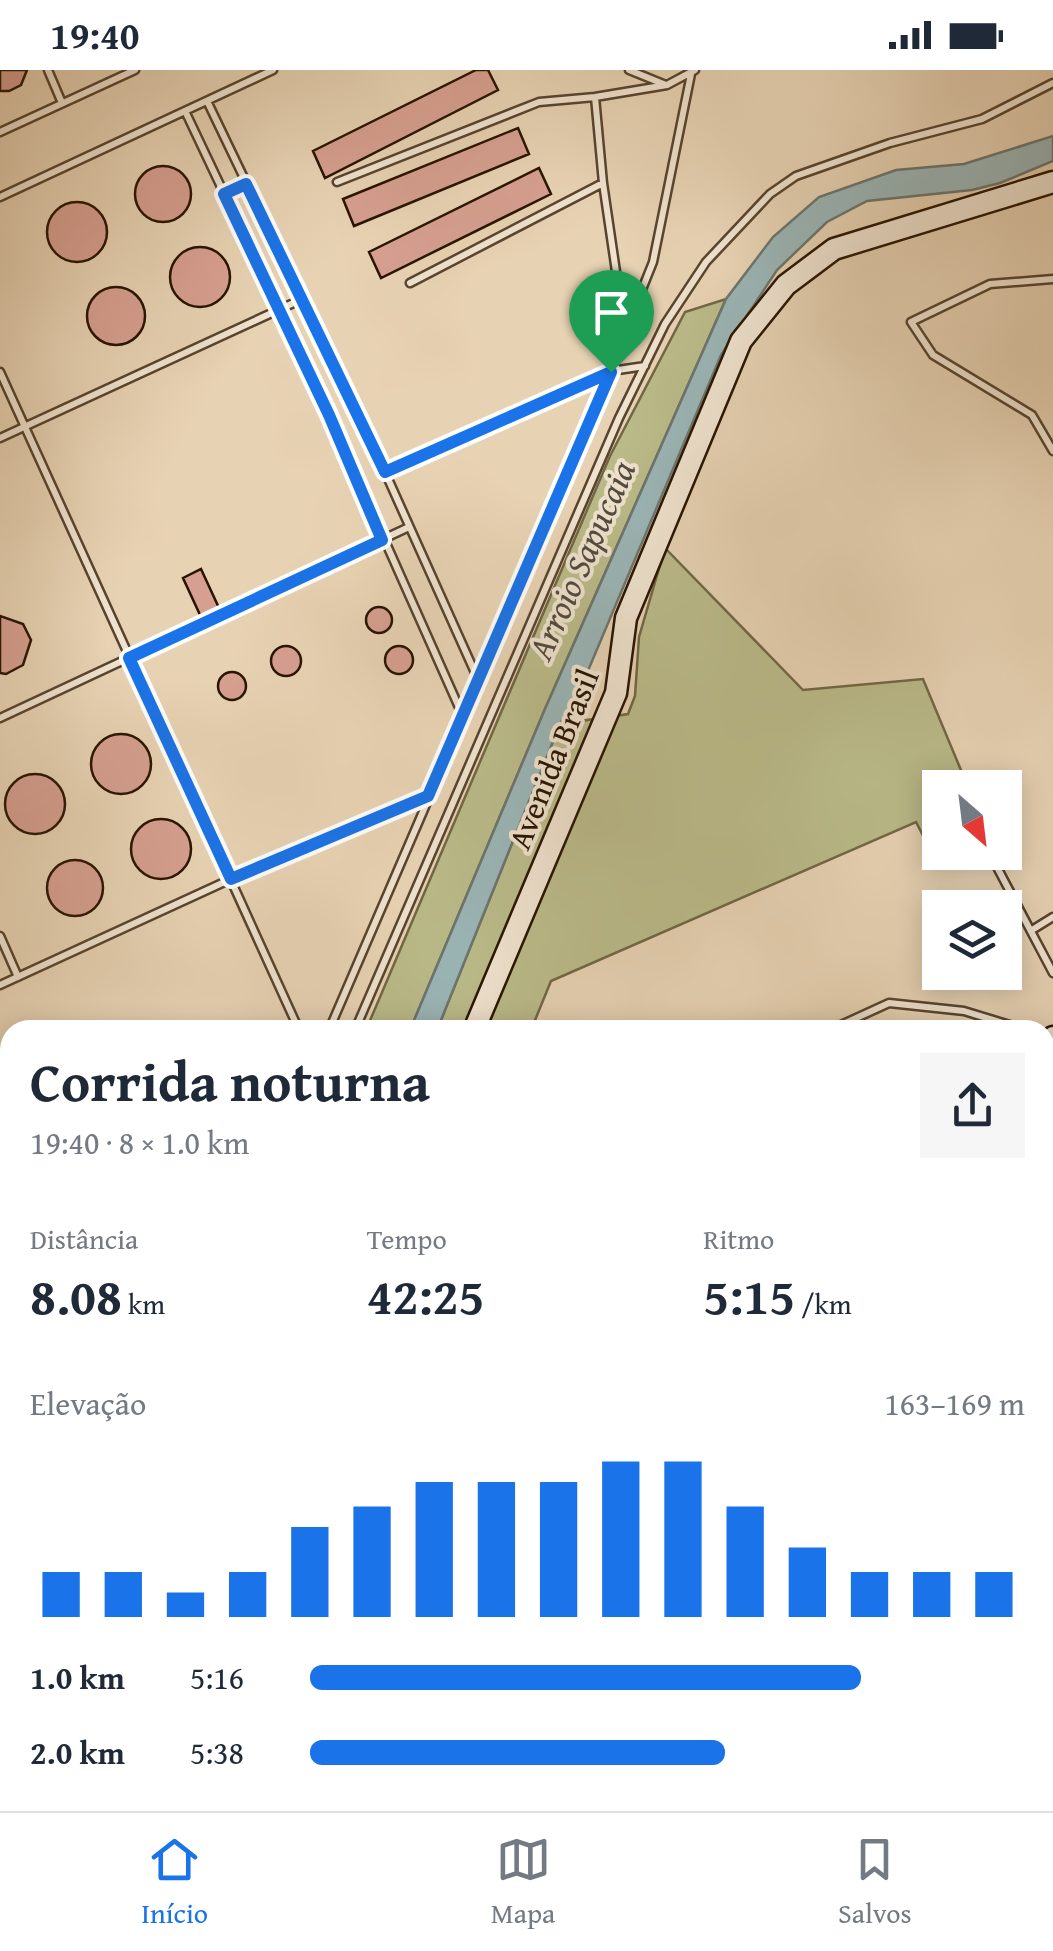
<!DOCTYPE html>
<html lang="pt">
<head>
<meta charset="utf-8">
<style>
  :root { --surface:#fff; --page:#f6f6f7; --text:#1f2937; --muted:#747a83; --line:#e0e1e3; --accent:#1a73e8 }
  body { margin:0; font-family:"Gentium Book Plus",serif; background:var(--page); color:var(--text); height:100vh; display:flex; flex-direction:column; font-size:38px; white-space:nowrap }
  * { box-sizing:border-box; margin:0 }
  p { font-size:32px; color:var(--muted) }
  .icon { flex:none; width:55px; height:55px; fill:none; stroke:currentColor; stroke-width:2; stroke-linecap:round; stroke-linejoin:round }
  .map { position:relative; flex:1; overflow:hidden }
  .sheet { position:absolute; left:0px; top:950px; width:1055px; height:792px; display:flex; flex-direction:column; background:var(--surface); border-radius:30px 30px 0 0; box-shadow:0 5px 25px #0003 }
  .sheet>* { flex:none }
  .needle { width:65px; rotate:152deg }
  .buttons { position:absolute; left:922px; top:700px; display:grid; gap:20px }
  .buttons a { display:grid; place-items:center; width:100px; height:100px; border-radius:0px; background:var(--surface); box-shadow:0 5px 25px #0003; font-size:50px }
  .pin { position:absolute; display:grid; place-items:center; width:85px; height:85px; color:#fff; margin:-102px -42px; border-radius:50% 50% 50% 0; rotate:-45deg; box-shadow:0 0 10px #0007 }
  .pin .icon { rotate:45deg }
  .round { display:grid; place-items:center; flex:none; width:105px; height:105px; border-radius:0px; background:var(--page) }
  .summary { display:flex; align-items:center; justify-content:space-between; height:170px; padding:0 30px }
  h1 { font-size:55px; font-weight:700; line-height:75px }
  .figures { display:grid; grid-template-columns:repeat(3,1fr); gap:15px; height:170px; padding:10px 30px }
  .figures div { display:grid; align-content:center }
  .figures b { font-size:50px; font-weight:700 }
  .figures small { font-size:28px; font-weight:400 }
  .figures p { font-size:28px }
  .chart { height:280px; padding:20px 30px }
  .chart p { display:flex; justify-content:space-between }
  .chart svg { width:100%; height:180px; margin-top:10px; stroke:var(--accent); stroke-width:6 }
  ul { padding:0 30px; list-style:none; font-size:32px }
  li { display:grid; grid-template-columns:160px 120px 1fr; align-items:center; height:75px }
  li i { height:25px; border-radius:12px; background:var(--accent) }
  .status { display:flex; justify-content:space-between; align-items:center; height:70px; padding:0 50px; background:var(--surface); direction:ltr }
  .status svg { height:28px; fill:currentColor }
  .menu { display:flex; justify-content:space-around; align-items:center; height:140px; border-top:2px solid var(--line); background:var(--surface); font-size:28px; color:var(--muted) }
  .menu a { display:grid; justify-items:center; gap:5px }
  .menu .selected { color:var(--accent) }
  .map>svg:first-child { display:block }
  .green { fill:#baba89; stroke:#716745; stroke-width:2.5 }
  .water { fill:#9ab5b6; stroke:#6c756e; stroke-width:2.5 }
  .building { fill:#d69f90; stroke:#281401; stroke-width:2.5 }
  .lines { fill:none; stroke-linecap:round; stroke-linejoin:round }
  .service-casing { stroke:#58442e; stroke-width:11 }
  .minor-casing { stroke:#58442e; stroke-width:19 }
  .tertiary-casing { stroke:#58442e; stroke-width:22 }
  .secondary-casing { stroke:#281401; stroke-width:25 }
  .service { stroke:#efe2ce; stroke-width:6 }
  .minor { stroke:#efe2ce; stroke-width:14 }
  .tertiary { stroke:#efe2ce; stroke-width:18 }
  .secondary { stroke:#efe2ce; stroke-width:20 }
  .route-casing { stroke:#fff; stroke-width:20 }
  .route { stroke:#1a73e8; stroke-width:12 }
  .labels { text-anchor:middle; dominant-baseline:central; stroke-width:8; stroke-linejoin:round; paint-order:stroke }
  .street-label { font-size:32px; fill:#281401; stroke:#efe2ce }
  .water-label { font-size:35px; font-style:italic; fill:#504c40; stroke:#efe2ce }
</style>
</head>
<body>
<div class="status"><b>19:40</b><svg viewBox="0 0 49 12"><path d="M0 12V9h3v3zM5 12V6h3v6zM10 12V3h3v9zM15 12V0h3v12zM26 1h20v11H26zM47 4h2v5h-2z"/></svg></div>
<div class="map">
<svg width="1053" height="1741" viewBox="0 0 1053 1741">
  <rect width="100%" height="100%" fill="#e7d2b3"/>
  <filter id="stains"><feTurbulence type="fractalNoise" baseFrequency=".002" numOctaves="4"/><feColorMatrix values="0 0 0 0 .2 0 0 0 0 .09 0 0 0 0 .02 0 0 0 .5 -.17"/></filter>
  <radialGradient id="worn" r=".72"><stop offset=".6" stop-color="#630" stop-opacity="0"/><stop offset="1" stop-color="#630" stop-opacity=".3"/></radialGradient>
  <path class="green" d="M 726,229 L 545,639 L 410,960 L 366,960 L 610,386 L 685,242 Z
    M 665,478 L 803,620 L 923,609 L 968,717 L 940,718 L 940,776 L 930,779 L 916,752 L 551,911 L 531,960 L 437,960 L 560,654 L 628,644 L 635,626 L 639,567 Z
    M 1045,1027 L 1053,1104 L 1053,1599 L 1045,1600 Z"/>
  <path class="water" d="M 1053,66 L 1053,91 L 1000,113 L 972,120 L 867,131 L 827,152 L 777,200 L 721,285 L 582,615 L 560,654 L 437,960 L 410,960 L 545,639 L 726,229 L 773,167 L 819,127 L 896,100 L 964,94 Z"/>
  <path class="building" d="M 0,0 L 27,0 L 21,15 L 9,21 L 0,21 Z
    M 476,0 L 488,0 L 498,20 L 325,108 L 313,81 Z
    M 518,58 L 529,84 L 354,156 L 343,129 Z
    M135 124a28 28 0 1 1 56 0a28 28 0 1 1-56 0Z
    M 539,98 L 551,124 L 381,208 L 369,182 Z
    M47 162a30 30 0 1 1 60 0a30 30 0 1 1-60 0Z
    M170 207a30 30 0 1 1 60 0a30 30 0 1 1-60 0Z
    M87 246a29 29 0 1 1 58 0a29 29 0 1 1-58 0Z
    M 201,499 L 219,538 L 201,547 L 183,508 Z
    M366 550a13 13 0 1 1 26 0a13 13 0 1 1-26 0Z
    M 0,546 L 23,554 L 31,570 L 23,595 L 6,604 L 0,603 Z
    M271 591a15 15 0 1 1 30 0a15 15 0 1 1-30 0Z
    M385 590a14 14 0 1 1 28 0a14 14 0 1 1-28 0Z
    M218 616a14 14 0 1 1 28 0a14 14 0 1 1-28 0Z
    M91 694a30 30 0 1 1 60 0a30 30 0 1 1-60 0Z
    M5 734a30 30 0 1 1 60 0a30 30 0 1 1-60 0Z
    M131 779a30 30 0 1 1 60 0a30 30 0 1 1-60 0Z
    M47 818a28 28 0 1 1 56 0a28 28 0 1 1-56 0Z"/>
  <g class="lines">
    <g class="service-casing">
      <path id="service" d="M 48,0 L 62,33
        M 629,0 L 666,15
        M 208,33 L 385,402 L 477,607
        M 186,43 L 329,345 L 462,644
        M 0,62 L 135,0
        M 337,112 L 539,32 L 595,27
        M 224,124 L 246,114
        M 0,127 L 273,0
        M 1053,209 L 990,214 L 911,252 L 933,285 L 1032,345 L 1053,381
        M 410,213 L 603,113 L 595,27 L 667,15 L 695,0
        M 625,262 L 653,192 L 691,4
        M 0,302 L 299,960
        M 0,368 L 300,230
        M 385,402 L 611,301 L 645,296
        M 0,648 L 409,457
        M 989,782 L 1053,903
        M 1032,860 L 1053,847
        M 0,866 L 18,907
        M 0,915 L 231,809 L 429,726
        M 329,960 L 592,349 L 625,263 L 603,113
        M 355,960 L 619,348 L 665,254 L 706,192 L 770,124 L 796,106 L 890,73 L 982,49 L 1053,13
        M 830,960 L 889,933 L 964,941 L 1026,960
        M 0,1386 L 10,1385
        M 0,1466 L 10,1488
        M 0,1591 L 10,1604
        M 0,1715 L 10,1695"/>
    </g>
    <g class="minor-casing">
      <path id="minor" d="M 1045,1607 L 1053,1606
        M 393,1732 L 394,1741
        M 498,1732 L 498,1741
        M 600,1732 L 600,1741
        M 695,1732 L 695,1741"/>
    </g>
    <g class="tertiary-casing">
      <path id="tertiary" d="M 143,1741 L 155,1736 L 221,1732"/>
    </g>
    <g class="secondary-casing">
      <path id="secondary" d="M 474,960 L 616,623 L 626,548 L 741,271 L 786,215 L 834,179 L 1053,112
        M 1053,967 L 1053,998
        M 259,1732 L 273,1739 L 289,1732"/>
    </g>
    <use href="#service" class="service"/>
    <use href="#minor" class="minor"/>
    <use href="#tertiary" class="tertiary"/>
    <use href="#secondary" class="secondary"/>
  </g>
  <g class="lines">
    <g class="route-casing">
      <path id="route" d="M 246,114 L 385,402 L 611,302 L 428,726 L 231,809 L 129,588 L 382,470 L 329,345 L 224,124 Z"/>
    </g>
    <use href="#route" class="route"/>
  </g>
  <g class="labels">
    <g class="street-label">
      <text transform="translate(553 689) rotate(-68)">Avenida Brasil</text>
    </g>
    <g class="water-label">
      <text transform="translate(581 490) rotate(-66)">Arroio Sapucaia</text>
    </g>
  </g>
  <rect width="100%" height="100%" filter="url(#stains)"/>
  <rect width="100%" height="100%" fill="url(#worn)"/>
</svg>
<div class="buttons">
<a><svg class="needle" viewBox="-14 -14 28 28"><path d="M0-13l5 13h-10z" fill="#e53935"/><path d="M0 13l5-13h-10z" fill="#747a83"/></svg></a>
<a><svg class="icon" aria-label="layers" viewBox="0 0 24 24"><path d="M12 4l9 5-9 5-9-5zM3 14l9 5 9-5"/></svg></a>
</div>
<div class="pin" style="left:611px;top:302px;background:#1e9e55"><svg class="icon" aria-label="arrive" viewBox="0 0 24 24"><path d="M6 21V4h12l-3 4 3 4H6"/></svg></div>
<section class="sheet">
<div class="summary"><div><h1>Corrida noturna</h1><p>19:40 · 8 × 1.0 km</p></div><a class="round"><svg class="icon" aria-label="share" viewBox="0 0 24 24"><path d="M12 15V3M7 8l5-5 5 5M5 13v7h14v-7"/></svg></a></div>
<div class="figures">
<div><p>Distância</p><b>8.08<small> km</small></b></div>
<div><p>Tempo</p><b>42:25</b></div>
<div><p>Ritmo</p><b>5:15<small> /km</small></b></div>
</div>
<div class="chart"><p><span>Elevação</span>163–169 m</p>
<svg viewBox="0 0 160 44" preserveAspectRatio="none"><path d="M5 44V33M15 44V33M25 44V38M35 44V33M45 44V22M55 44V17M65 44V11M75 44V11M85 44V11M95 44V6M105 44V6M115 44V17M125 44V27M135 44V33M145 44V33M155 44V33"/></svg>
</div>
<ul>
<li><b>1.0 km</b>5:16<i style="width:77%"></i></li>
<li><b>2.0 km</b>5:38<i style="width:58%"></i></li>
</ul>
</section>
</div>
<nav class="menu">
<a class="selected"><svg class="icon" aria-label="home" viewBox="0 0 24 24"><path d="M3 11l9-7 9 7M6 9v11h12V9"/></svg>Início</a>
<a><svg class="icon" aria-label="map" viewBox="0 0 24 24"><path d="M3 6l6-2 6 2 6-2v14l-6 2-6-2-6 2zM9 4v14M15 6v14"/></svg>Mapa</a>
<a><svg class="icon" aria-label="saved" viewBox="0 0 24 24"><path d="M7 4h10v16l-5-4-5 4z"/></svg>Salvos</a>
</nav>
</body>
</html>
